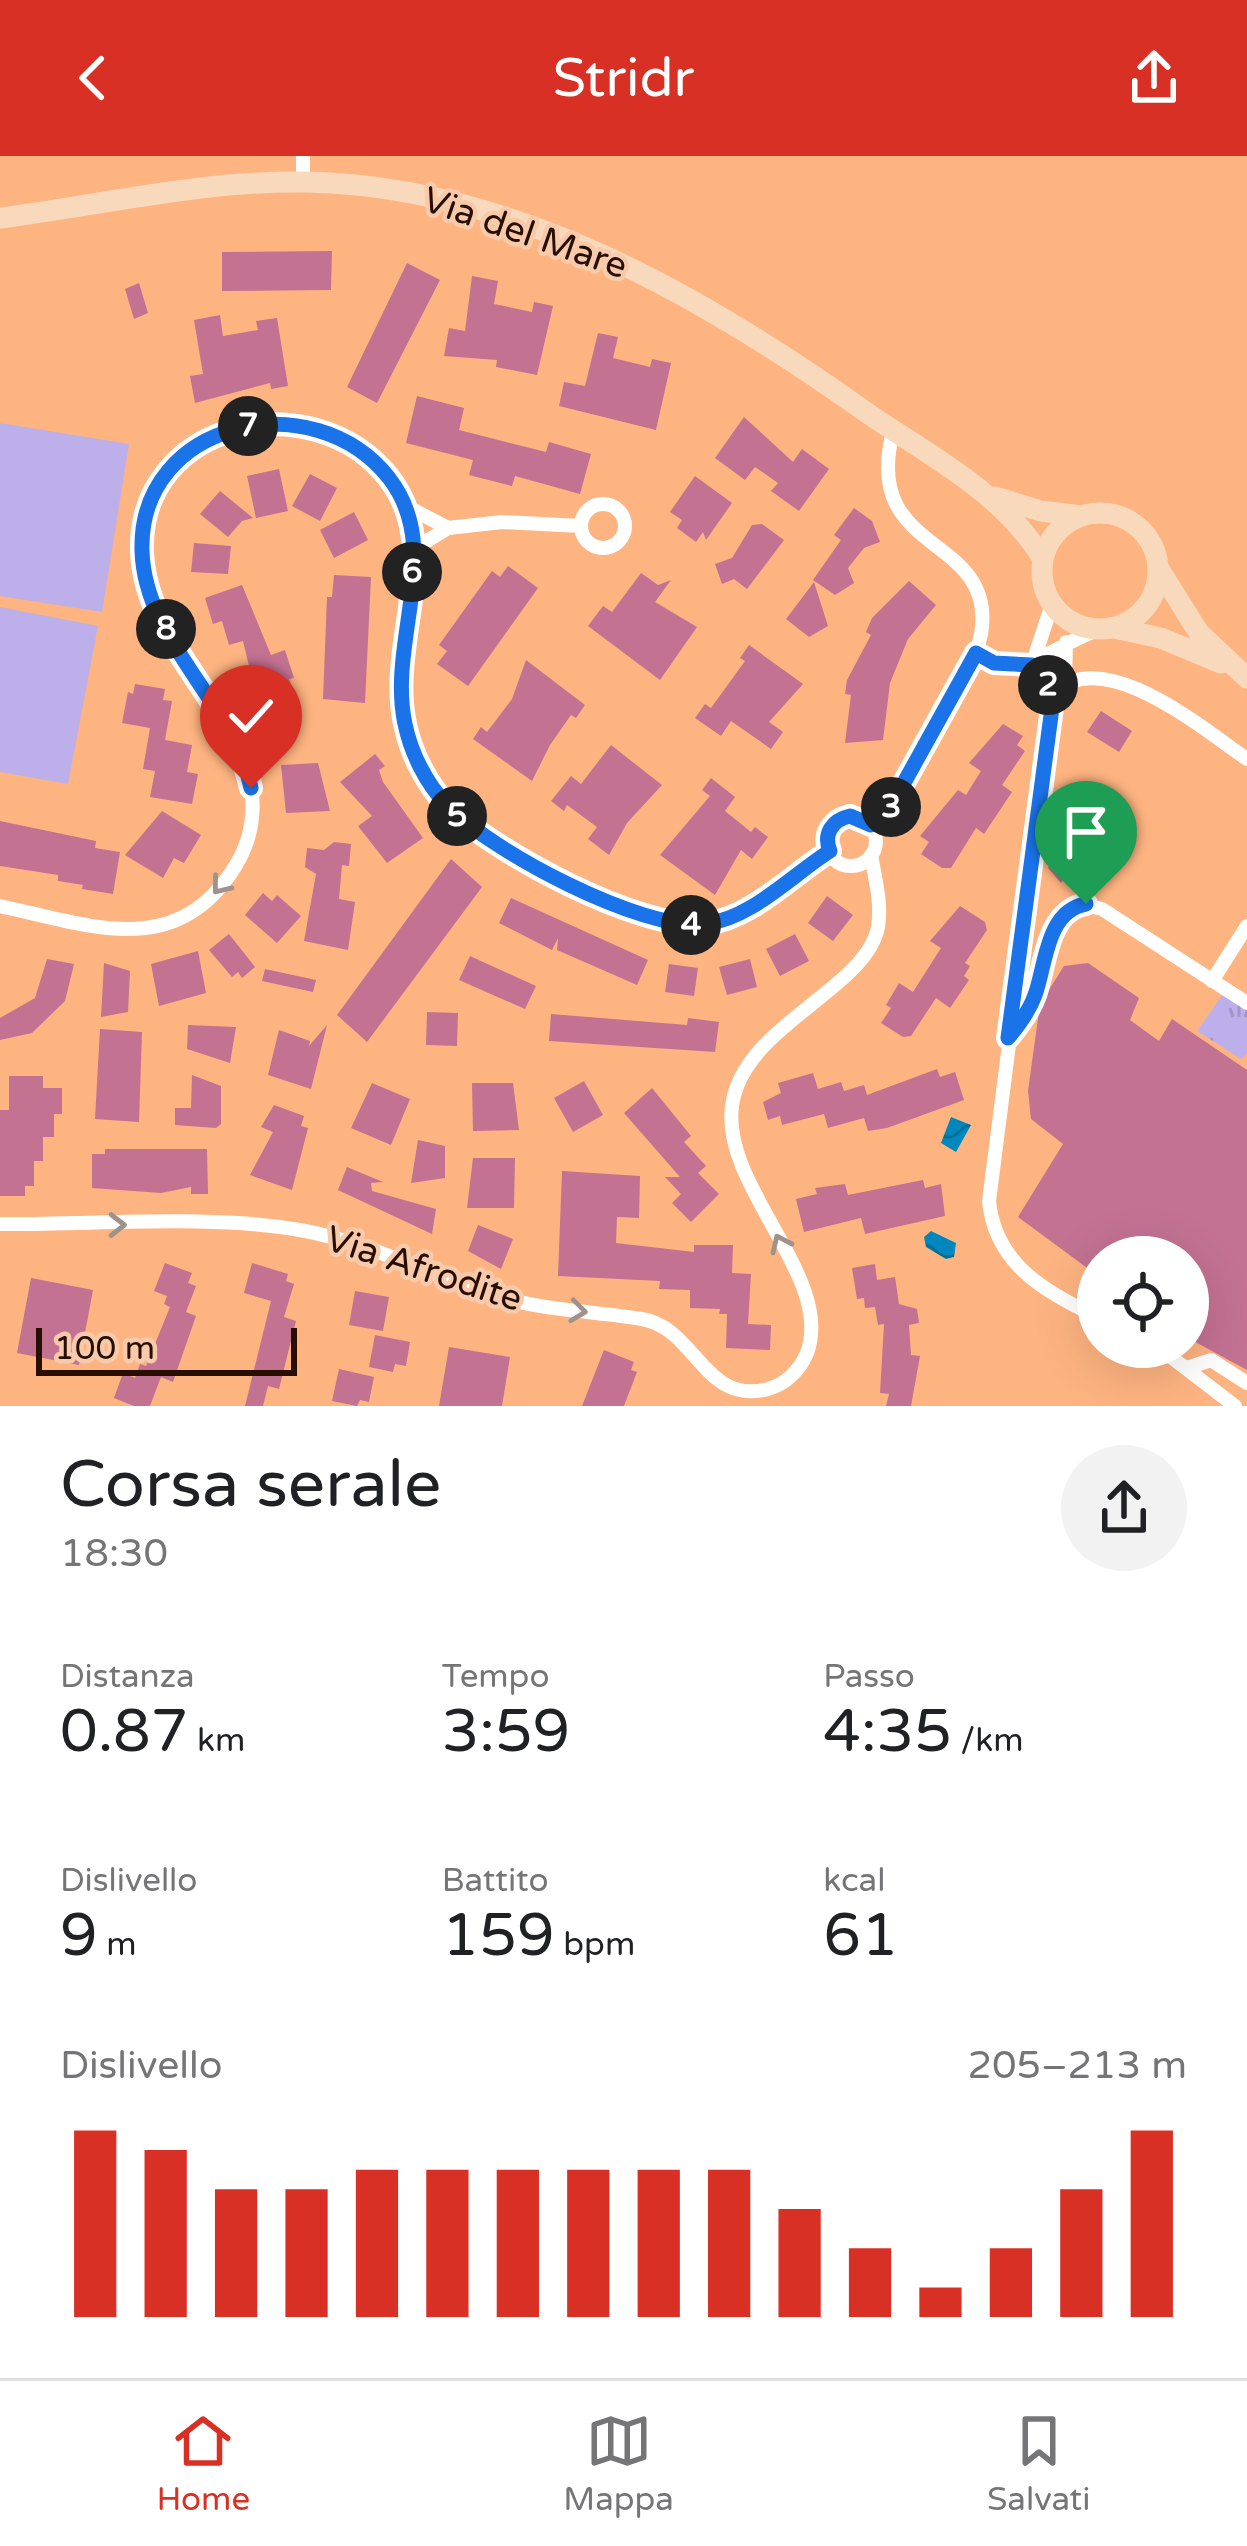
<!DOCTYPE html>
<html lang="it">
<head>
<meta charset="utf-8">
<style>
  :root { --surface:#fff; --page:#f2f2f2; --text:#202124; --muted:#757577; --line:#e0e0e0; --accent:#d93025 }
  body { margin:0; font-family:"Varela Round",sans-serif; background:var(--page); color:var(--text); height:100vh; display:flex; flex-direction:column; font-size:45px; white-space:nowrap }
  * { box-sizing:border-box; margin:0 }
  p { font-size:39px; color:var(--muted) }
  .icon { flex:none; width:66px; height:66px; fill:none; stroke:currentColor; stroke-width:2; stroke-linecap:round; stroke-linejoin:round }
  .map { position:relative; height:1250px; overflow:hidden }
  .details { display:flex; flex-direction:column; background:var(--surface); flex:1 }
  .details>* { flex:none }
  .buttons { position:absolute; left:1077px; top:1080px; display:grid; gap:24px }
  .buttons a { display:grid; place-items:center; width:132px; height:132px; border-radius:50%; background:var(--surface); box-shadow:0 12px 48px #0002; font-size:60px }
  .scale { position:absolute; left:36px; bottom:30px; width:261px; box-sizing:border-box; padding-left:12px; border:6px solid #280e00; border-top:0; font-size:33px; line-height:42px; white-space:nowrap; color:#280e00; -webkit-text-stroke:9px #f6caab; paint-order:stroke }
  .pin { position:absolute; display:grid; place-items:center; width:102px; height:102px; color:#fff; margin:-123px -51px; border-radius:50% 50% 50% 0; rotate:-45deg; box-shadow:0 0 12px #0007 }
  .pin .icon { rotate:45deg }
  .km { position:absolute; width:60px; height:60px; margin:-30px; border-radius:50%; background:#222; color:#fff; font-size:33px; line-height:60px; text-align:center }
  .round { display:grid; place-items:center; flex:none; width:126px; height:126px; border-radius:63px; background:var(--page) }
  .overview { display:flex; align-items:center; justify-content:space-between; height:204px; padding:0 60px }
  h1 { font-size:66px; font-weight:600; line-height:90px }
  .stats { display:grid; grid-template-columns:repeat(3,1fr); gap:18px; height:204px; padding:12px 60px }
  .stats div { display:grid; align-content:center }
  .stats b { font-size:60px; font-weight:600 }
  .stats small { font-size:33px; font-weight:400 }
  .stats p { font-size:33px }
  .chart { height:336px; padding:24px 60px }
  .chart p { display:flex; justify-content:space-between }
  .chart svg { width:100%; height:216px; margin-top:12px; stroke:var(--accent); stroke-width:6 }
  header { display:flex; justify-content:space-between; align-items:center; height:156px; padding:0 60px; background:var(--accent); color:#fff; font-size:54px; font-weight:600 }
  .menu { display:flex; justify-content:space-around; align-items:center; height:168px; border-top:3px solid var(--line); background:var(--surface); font-size:33px; color:var(--muted) }
  .menu a { display:grid; justify-items:center; gap:6px }
  .menu .on { color:var(--accent) }
  .map>svg:first-child { display:block }
  .park { fill:url(#park-tufts) }
  .garden { fill:#bdafea }
  .water { fill:url(#water-waves) }
  .building { fill:#c37292 }
  .lines { fill:none; stroke-linecap:round; stroke-linejoin:round }
  .minor { stroke:#fff; stroke-width:14 }
  .secondary { stroke:#f9d9bc; stroke-width:21 }
  .oneway { stroke:#9e938c }
  .route-casing { stroke:#fff; stroke-width:24 }
  .route { stroke:#1a73e8; stroke-width:15 }
  .labels { text-anchor:middle; dominant-baseline:central; stroke-width:9; stroke-linejoin:round; paint-order:stroke }
  .street-label { font-size:36px; fill:#280e00; stroke:#f6caab }
</style>
</head>
<body>
<header><svg class="icon" aria-label="back" viewBox="0 0 24 24"><path d="M15 5l-7 7 7 7"/></svg>Stridr<svg class="icon" aria-label="share" viewBox="0 0 24 24"><path d="M12 15V3M7 8l5-5 5 5M5 13v7h14v-7"/></svg></header>
<div class="map">
<svg width="1247" height="1250" viewBox="0 0 1247 1250">
  <defs>
    <pattern id="park-tufts" width="24" height="20" patternUnits="userSpaceOnUse" patternTransform="scale(3)"><rect width="24" height="20" fill="#bdafea"/><path d="M3 7l-1-3M5 7V3M7 7l1-3M15 17l-1-3M17 17v-4M19 17l1-3" fill="none" stroke="#a295c7"/></pattern>
    <pattern id="water-waves" width="16" height="10" patternUnits="userSpaceOnUse" patternTransform="scale(3)"><rect width="16" height="10" fill="#0087bd"/><path d="M0 5q4-4 8 0t8 0" fill="none" stroke="#026d97"/></pattern>
  </defs>
  <rect width="100%" height="100%" fill="#feb481"/>
  <path class="park" d="M 1223,838 L 1247,854 L 1247,897 L 1241,903 L 1197,875 Z"/>
  <path class="garden" d="M 0,267 L 129,288 L 102,456 L 0,440 Z
    M 0,451 L 98,470 L 68,628 L 0,616 Z"/>
  <path class="water" d="M 951,961 L 971,969 L 956,996 L 941,987 Z
    M 931,1075 L 956,1087 L 954,1101 L 946,1103 L 926,1091 L 924,1081 Z"/>
  <path class="building" d="M 332,95 L 331,134 L 222,135 L 222,96 Z
    M 407,107 L 440,124 L 377,247 L 347,231 Z
    M 472,120 L 498,125 L 494,148 L 532,156 L 534,146 L 553,150 L 537,219 L 496,211 L 497,204 L 444,200 L 449,172 L 465,175 Z
    M 139,127 L 148,157 L 134,163 L 125,133 Z
    M 220,159 L 223,180 L 258,174 L 256,165 L 277,162 L 288,230 L 271,233 L 270,227 L 195,247 L 190,220 L 203,218 L 194,164 Z
    M 598,177 L 618,181 L 613,202 L 650,211 L 652,203 L 671,207 L 656,274 L 559,250 L 564,226 L 585,230 Z
    M 417,240 L 464,252 L 459,274 L 546,296 L 549,286 L 591,298 L 580,338 L 515,320 L 512,330 L 469,319 L 473,304 L 406,287 Z
    M 744,261 L 793,306 L 802,293 L 829,313 L 799,355 L 771,335 L 778,327 L 755,311 L 745,324 L 715,302 Z
    M 279,313 L 288,355 L 256,362 L 247,320 Z
    M 310,318 L 337,332 L 320,365 L 292,350 Z
    M 695,320 L 732,347 L 706,384 L 703,376 L 696,386 L 677,372 L 682,364 L 670,356 Z
    M 220,335 L 253,362 L 242,365 L 228,381 L 200,358 Z
    M 854,352 L 872,365 L 880,386 L 864,392 L 848,412 L 854,427 L 835,439 L 813,424 L 841,384 L 834,379 Z
    M 354,356 L 368,384 L 334,402 L 320,374 Z
    M 762,368 L 784,384 L 747,433 L 734,423 L 722,428 L 715,408 L 732,402 L 752,369 Z
    M 194,387 L 231,390 L 228,418 L 191,416 Z
    M 508,410 L 538,432 L 468,530 L 437,508 L 447,495 L 439,489 L 492,415 L 500,421 Z
    M 641,417 L 658,429 L 671,424 L 655,446 L 697,471 L 660,524 L 588,470 L 603,450 L 612,456 Z
    M 334,419 L 371,421 L 365,547 L 323,543 L 327,441 L 332,441 Z
    M 909,425 L 936,449 L 908,483 L 890,527 L 883,584 L 845,587 L 851,539 L 845,538 L 847,524 L 871,479 L 866,476 L 872,462 Z
    M 814,426 L 828,470 L 809,481 L 786,463 Z
    M 242,429 L 271,499 L 285,494 L 294,522 L 289,523 L 297,545 L 260,557 L 243,485 L 229,489 L 222,465 L 213,468 L 205,442 Z
    M 749,489 L 803,528 L 769,566 L 783,576 L 771,593 L 731,565 L 721,580 L 695,562 L 705,548 L 711,552 L 745,505 L 740,502 Z
    M 526,504 L 585,549 L 576,562 L 571,559 L 550,589 L 532,625 L 473,583 L 481,571 L 487,576 L 512,543 Z
    M 135,528 L 165,533 L 163,544 L 172,545 L 165,584 L 192,589 L 187,616 L 198,618 L 192,648 L 150,641 L 155,615 L 143,613 L 150,572 L 122,567 L 128,536 L 133,538 Z
    M 1101,555 L 1132,575 L 1119,596 L 1087,576 Z
    M 1003,568 L 1023,580 L 1017,589 L 1025,595 L 1002,629 L 1012,636 L 984,678 L 976,672 L 951,712 L 942,712 L 921,698 L 929,686 L 920,680 L 958,634 L 966,639 L 981,615 L 969,607 Z
    M 611,589 L 662,629 L 627,667 L 609,699 L 588,683 L 597,671 L 567,649 L 564,655 L 551,645 L 571,620 L 581,628 Z
    M 375,598 L 385,610 L 379,614 L 383,626 L 423,682 L 387,707 L 358,670 L 372,660 L 340,626 Z
    M 318,607 L 330,655 L 286,657 L 281,609 Z
    M 711,622 L 735,641 L 725,655 L 751,676 L 755,671 L 768,681 L 752,703 L 741,694 L 715,739 L 660,699 L 710,640 L 702,634 Z
    M 162,655 L 201,679 L 184,707 L 174,702 L 163,722 L 125,699 Z
    M 0,665 L 96,685 L 95,692 L 120,696 L 113,738 L 82,733 L 83,729 L 58,725 L 58,719 L 0,710 Z
    M 1065,669 L 1078,678 L 1064,699 L 1051,690 Z
    M 334,686 L 351,688 L 349,710 L 342,709 L 339,743 L 355,746 L 348,794 L 304,785 L 316,718 L 305,711 L 307,692 L 324,694 Z
    M 1058,698 L 1074,709 L 1061,727 L 1048,712 Z
    M 451,703 L 482,731 L 367,886 L 337,859 Z
    M 263,737 L 272,745 L 277,739 L 301,760 L 277,787 L 245,759 Z
    M 827,740 L 853,759 L 833,785 L 808,767 Z
    M 511,742 L 648,804 L 637,829 L 557,794 L 558,782 L 552,794 L 499,767 Z
    M 960,750 L 985,766 L 987,774 L 965,807 L 970,810 L 964,820 L 969,824 L 950,852 L 936,842 L 911,880 L 903,881 L 881,867 L 891,852 L 886,849 L 899,827 L 913,836 L 941,792 L 930,785 Z
    M 229,778 L 255,811 L 242,822 L 238,816 L 232,821 L 209,794 Z
    M 795,778 L 809,805 L 780,820 L 766,793 Z
    M 198,795 L 206,837 L 159,850 L 151,808 Z
    M 470,800 L 536,830 L 525,853 L 459,824 Z
    M 47,803 L 74,808 L 65,845 L 32,877 L 0,884 L 0,862 L 35,842 Z
    M 750,803 L 757,831 L 727,839 L 719,811 Z
    M 104,807 L 130,815 L 128,856 L 101,861 Z
    M 1088,807 L 1139,842 L 1130,864 L 1159,885 L 1172,863 L 1247,914 L 1247,1214 L 1188,1182 L 1188,1101 L 1098,1101 L 1098,1120 L 1018,1061 L 1063,988 L 1031,963 L 1028,935 L 1040,848 L 1064,810 Z
    M 669,808 L 698,812 L 694,840 L 665,836 Z
    M 265,813 L 316,824 L 313,836 L 262,825 Z
    M 427,856 L 458,857 L 457,890 L 426,889 Z
    M 551,858 L 687,869 L 688,862 L 719,866 L 715,896 L 549,885 Z
    M 188,869 L 236,871 L 230,907 L 187,893 Z
    M 327,869 L 311,933 L 268,919 L 279,874 L 310,885 L 309,890 Z
    M 100,873 L 142,876 L 139,966 L 95,963 Z
    M 937,913 L 940,921 L 955,916 L 964,944 L 887,972 L 868,975 L 864,962 L 828,972 L 824,958 L 782,969 L 780,960 L 768,964 L 763,946 L 781,937 L 778,927 L 813,917 L 818,933 L 841,926 L 844,935 L 864,929 L 867,939 Z
    M 192,919 L 221,930 L 221,968 L 216,972 L 175,969 L 175,952 L 191,952 Z
    M 9,920 L 43,920 L 43,932 L 62,932 L 62,958 L 54,958 L 54,981 L 43,981 L 43,1005 L 34,1005 L 34,1030 L 25,1030 L 25,1040 L 0,1040 L 0,954 L 9,954 Z
    M 584,925 L 603,959 L 573,976 L 554,942 Z
    M 372,927 L 410,943 L 391,989 L 351,972 Z
    M 472,927 L 513,927 L 519,974 L 473,975 Z
    M 652,932 L 691,980 L 684,986 L 706,1010 L 698,1017 L 719,1038 L 691,1066 L 672,1047 L 681,1038 L 665,1021 L 680,1021 L 624,957 Z
    M 274,949 L 304,960 L 301,970 L 308,972 L 292,1034 L 250,1019 L 273,976 L 261,971 Z
    M 418,984 L 445,990 L 445,1022 L 411,1027 Z
    M 105,993 L 207,993 L 208,1038 L 191,1038 L 191,1031 L 161,1037 L 92,1032 L 92,998 L 105,998 Z
    M 473,1002 L 515,1002 L 514,1052 L 467,1052 Z
    M 347,1011 L 383,1026 L 371,1027 L 372,1035 L 436,1053 L 432,1078 L 338,1034 Z
    M 562,1015 L 640,1020 L 639,1062 L 617,1061 L 616,1087 L 694,1096 L 694,1089 L 733,1089 L 732,1117 L 751,1118 L 748,1168 L 771,1169 L 770,1194 L 726,1192 L 727,1158 L 719,1158 L 720,1153 L 690,1152 L 690,1134 L 659,1133 L 660,1125 L 558,1120 Z
    M 923,1024 L 925,1032 L 941,1028 L 945,1060 L 865,1078 L 861,1062 L 804,1076 L 796,1043 L 817,1038 L 815,1032 L 845,1028 L 848,1039 Z
    M 478,1069 L 513,1083 L 501,1113 L 468,1095 Z
    M 165,1107 L 192,1117 L 188,1127 L 196,1130 L 186,1156 L 196,1160 L 173,1226 L 161,1221 L 150,1250 L 134,1250 L 114,1242 L 123,1217 L 135,1222 L 140,1208 L 146,1210 L 170,1151 L 164,1148 L 167,1140 L 154,1135 Z
    M 252,1107 L 288,1118 L 286,1125 L 294,1128 L 284,1161 L 296,1165 L 279,1233 L 268,1230 L 263,1250 L 245,1250 L 271,1145 L 244,1137 Z
    M 875,1108 L 877,1124 L 895,1121 L 899,1148 L 917,1153 L 919,1167 L 909,1169 L 911,1199 L 920,1200 L 911,1250 L 886,1250 L 889,1238 L 880,1237 L 884,1168 L 878,1169 L 875,1151 L 865,1152 L 864,1142 L 857,1143 L 852,1112 Z
    M 31,1122 L 93,1134 L 79,1209 L 17,1197 Z
    M 355,1135 L 389,1141 L 383,1175 L 349,1169 Z
    M 375,1179 L 410,1186 L 406,1210 L 395,1208 L 393,1216 L 369,1211 Z
    M 449,1191 L 510,1201 L 502,1250 L 439,1250 Z
    M 604,1194 L 634,1206 L 631,1214 L 637,1216 L 624,1250 L 582,1250 Z
    M 339,1213 L 374,1221 L 369,1246 L 360,1244 L 357,1250 L 332,1245 Z"/>
  <g class="lines">
    <path class="minor" d="M 303,26 L 303,0
      M581 370a22 22 0 1 1 44 0a22 22 0 1 1-44 0Z
      M 406,350 L 448,372 L 417,391
      M 448,372 L 502,366 L 581,370
      M 976,497 C 1019,529 1057,487 1098,474
      M 1033,506 L 1052,448
      M 1032,509 L 1054,537 L 989,1045 C 995,1108 1046,1137 1098,1161
      M 1065,526 L 1066,486
      M 1054,537 C 1104,488 1204,574 1247,603
      M826 685a25 25 0 1 1 50 0a25 25 0 1 1-50 0Z
      M 875,678 C 903,630 977,522 982,471 C 991,377 861,399 893,276
      M 0,750 C 90,769 177,806 236,709 C 256,676 257,642 245,605 C 209,506 58,384 202,289 C 237,266 284,260 324,274 C 366,289 417,340 417,388 C 415,480 374,558 440,642 C 471,681 525,703 569,725 C 714,796 704,772 829,695
      M 1212,825 L 1247,770
      M 1011,878 C 1041,841 1040,767 1081,748 L 1102,753 L 1247,847
      M 0,1068 C 93,1069 210,1058 300,1074 C 368,1086 432,1120 498,1140 C 544,1155 594,1155 642,1163 C 696,1172 704,1250 768,1233 C 786,1228 800,1214 807,1197 C 835,1122 721,1031 732,950 C 742,870 866,834 878,771 C 882,748 875,722 871,699
      M 1158,1191 L 1235,1250
      M 1190,1211 L 1211,1204 L 1247,1227"/>
    <path class="secondary" d="M 0,62 C 100,49 206,24 307,26 C 511,30 701,139 863,254 C 927,299 1001,334 1043,403
      M 995,341 L 1041,355 L 1081,360
      M1042 415a58 58 0 1 1 116 0a58 58 0 1 1-116 0Z
      M 1159,413 L 1199,477 L 1247,522
      M 1114,472 L 1161,482 L 1221,507"/>
  </g>
  <defs><path id="oneway-chevron" d="M-2-3.5L2.5 0L-2 3.5" fill="none" stroke-width="1.6" stroke-linecap="round" stroke-linejoin="round" transform="scale(3)"/></defs>
  <g class="oneway">
    <use href="#oneway-chevron" transform="translate(220 730) rotate(129)"/>
    <use href="#oneway-chevron" transform="translate(117 1069)"/>
    <use href="#oneway-chevron" transform="translate(780 1087) rotate(-115)"/>
    <use href="#oneway-chevron" transform="translate(578 1155) rotate(7)"/>
  </g>
  <g class="lines">
    <g class="route-casing">
      <path id="route" d="M 251,632 C 233,545 145,486 142,395 C 138,264 314,226 389,322 C 445,394 387,486 405,568 C 411,597 426,627 446,648 C 488,694 643,776 705,768 C 751,763 792,719 830,695 C 823,678 832,664 850,660 L 871,669 L 890,652 L 976,497 L 994,507 L 1032,509 L 1054,537 L 1008,882 C 1019,869 1029,856 1035,839 C 1046,809 1046,755 1086,748"/>
    </g>
    <use href="#route" class="route"/>
  </g>
  <g class="labels">
    <g class="street-label">
      <text transform="translate(525 77) rotate(19)">Via del Mare</text>
      <text transform="translate(424 1113) rotate(18)">Via Afrodite</text>
    </g>
  </g>
</svg>
<div class="buttons">
<a><svg class="icon" aria-label="locate" viewBox="0 0 24 24"><circle cx="12" cy="12" r="6"/><path d="M12 2v4M12 18v4M2 12h4M18 12h4"/></svg></a>
</div>
<div class="scale">100 m</div>
<div class="pin" style="left:1086px;top:748px;background:#1e9e55"><svg class="icon" aria-label="arrive" viewBox="0 0 24 24"><path d="M6 21V4h12l-3 4 3 4H6"/></svg></div>
<div class="pin" style="left:251px;top:632px;background:#d93025"><svg class="icon" aria-label="check" viewBox="0 0 24 24"><path d="M5 12l5 5 9-10"/></svg></div>
<b class="km" style="left:1048px;top:529px">2</b>
<b class="km" style="left:891px;top:651px">3</b>
<b class="km" style="left:691px;top:769px">4</b>
<b class="km" style="left:457px;top:660px">5</b>
<b class="km" style="left:412px;top:416px">6</b>
<b class="km" style="left:248px;top:270px">7</b>
<b class="km" style="left:166px;top:473px">8</b>
</div>
<section class="details">
<div class="overview"><div><h1>Corsa serale</h1><p>18:30</p></div><a class="round"><svg class="icon" aria-label="share" viewBox="0 0 24 24"><path d="M12 15V3M7 8l5-5 5 5M5 13v7h14v-7"/></svg></a></div>
<div class="stats">
<div><p>Distanza</p><b>0.87<small> km</small></b></div>
<div><p>Tempo</p><b>3:59</b></div>
<div><p>Passo</p><b>4:35<small> /km</small></b></div>
</div>
<div class="stats">
<div><p>Dislivello</p><b>9<small> m</small></b></div>
<div><p>Battito</p><b>159<small> bpm</small></b></div>
<div><p>kcal</p><b>61</b></div>
</div>
<div class="chart"><p><span>Dislivello</span>205–213 m</p>
<svg viewBox="0 0 160 44" preserveAspectRatio="none"><path d="M5 44V6M15 44V10M25 44V18M35 44V18M45 44V14M55 44V14M65 44V14M75 44V14M85 44V14M95 44V14M105 44V22M115 44V30M125 44V38M135 44V30M145 44V18M155 44V6"/></svg>
</div>
</section>
<nav class="menu">
<a class="on"><svg class="icon" aria-label="home" viewBox="0 0 24 24"><path d="M3 11l9-7 9 7M6 9v11h12V9"/></svg>Home</a>
<a><svg class="icon" aria-label="map" viewBox="0 0 24 24"><path d="M3 6l6-2 6 2 6-2v14l-6 2-6-2-6 2zM9 4v14M15 6v14"/></svg>Mappa</a>
<a><svg class="icon" aria-label="saved" viewBox="0 0 24 24"><path d="M7 4h10v16l-5-4-5 4z"/></svg>Salvati</a>
</nav>
</body>
</html>
